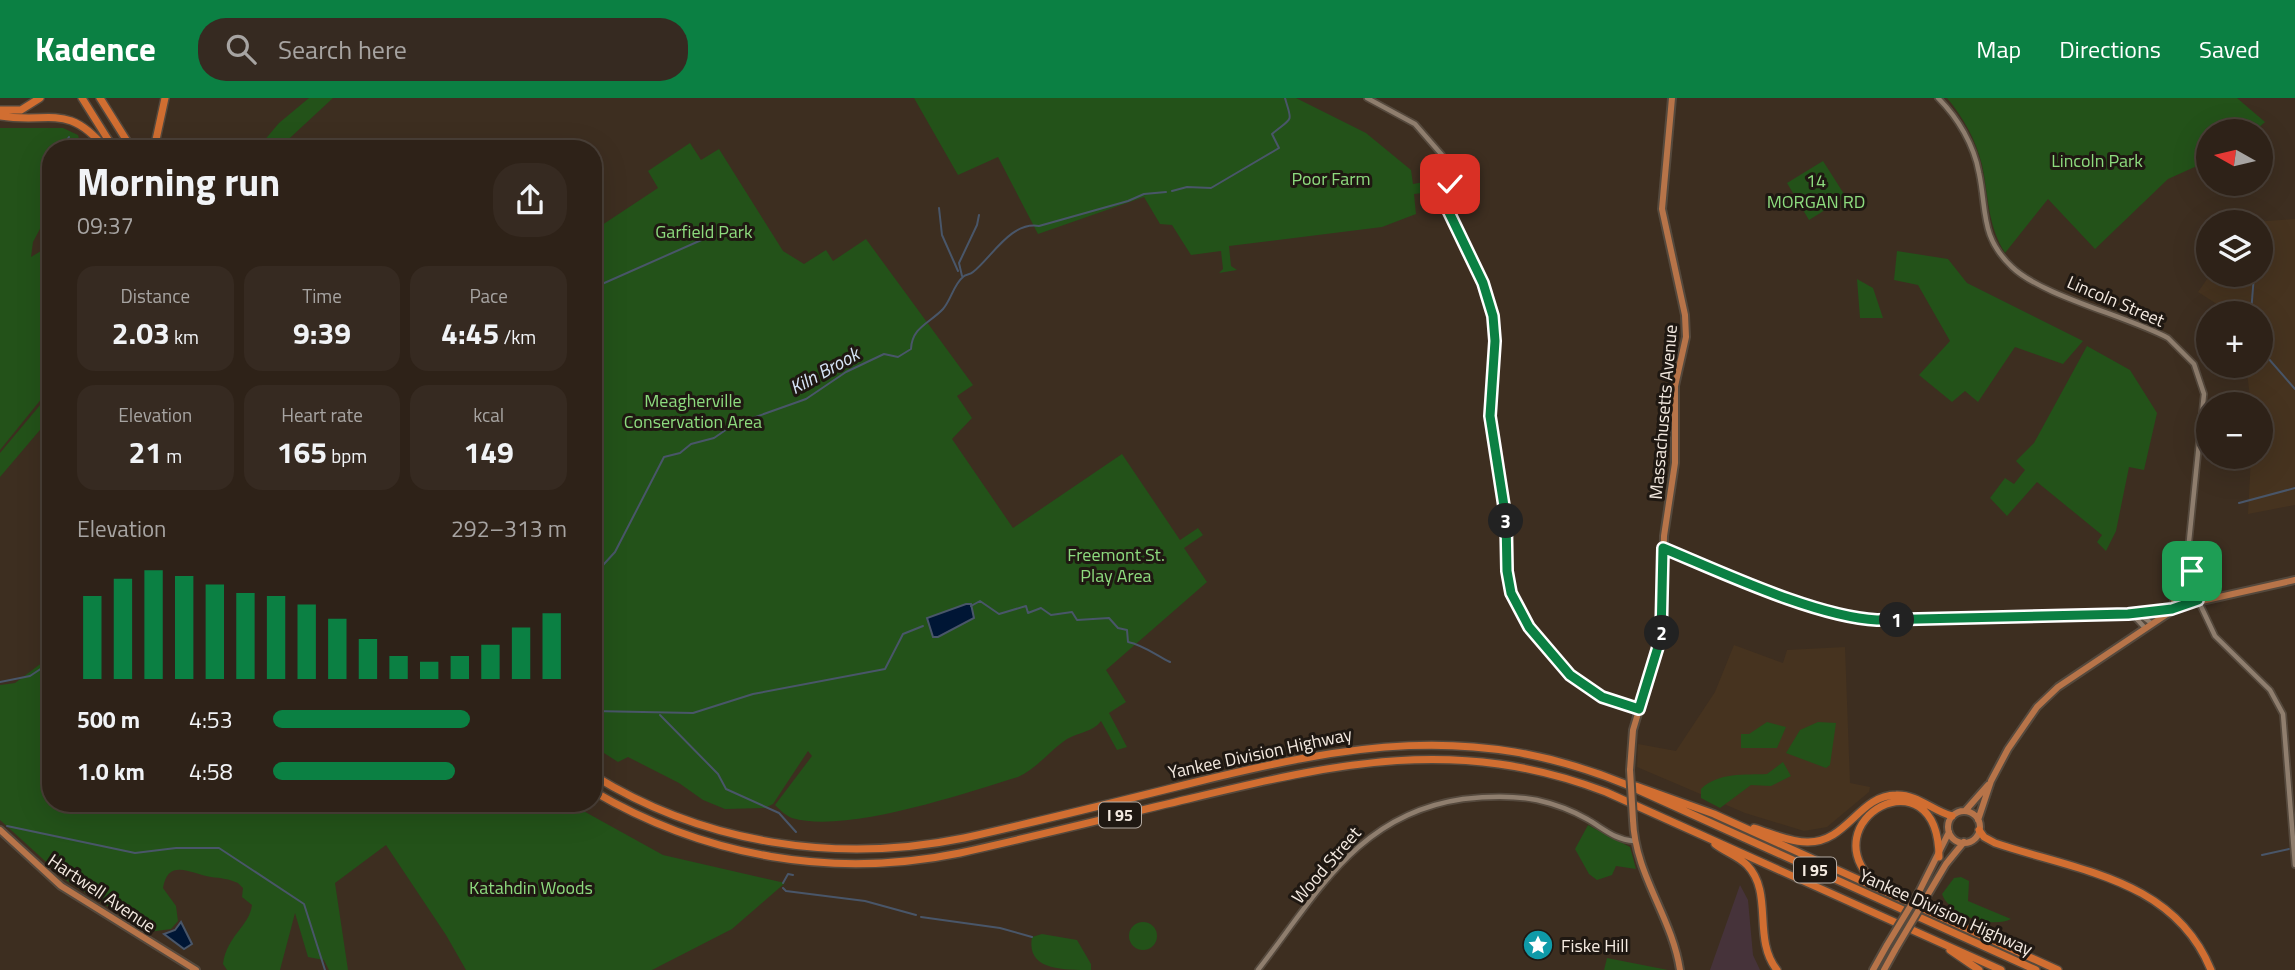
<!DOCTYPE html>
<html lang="en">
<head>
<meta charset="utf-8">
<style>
  :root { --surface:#2e2218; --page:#362a21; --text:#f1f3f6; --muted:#a7a4a2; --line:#493f37; --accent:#0b8043 }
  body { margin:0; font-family:"Titillium Web",sans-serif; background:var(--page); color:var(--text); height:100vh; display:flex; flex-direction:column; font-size:26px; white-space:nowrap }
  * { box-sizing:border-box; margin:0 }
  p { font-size:23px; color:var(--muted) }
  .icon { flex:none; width:38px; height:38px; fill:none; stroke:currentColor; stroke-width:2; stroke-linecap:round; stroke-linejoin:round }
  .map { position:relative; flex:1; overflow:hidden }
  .drawer { position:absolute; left:42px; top:42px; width:560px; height:672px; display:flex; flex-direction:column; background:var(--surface); border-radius:28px; box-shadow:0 7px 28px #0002,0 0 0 2px var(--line) }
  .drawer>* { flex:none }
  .needle { width:46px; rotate:278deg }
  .fabs { position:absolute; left:2196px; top:21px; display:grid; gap:14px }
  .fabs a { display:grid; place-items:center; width:77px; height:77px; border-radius:50%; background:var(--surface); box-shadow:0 7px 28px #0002,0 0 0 2px var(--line); font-size:35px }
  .pin { position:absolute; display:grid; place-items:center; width:60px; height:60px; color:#fff; margin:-30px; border-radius:14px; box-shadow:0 4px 10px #0006 }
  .km { position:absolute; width:35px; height:35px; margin:-18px; border-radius:50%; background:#222; color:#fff; font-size:19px; line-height:35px; text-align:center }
  .round { display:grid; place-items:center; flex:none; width:74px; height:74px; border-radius:28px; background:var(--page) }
  .head { display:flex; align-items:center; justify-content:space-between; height:119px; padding:0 35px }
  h1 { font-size:38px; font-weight:700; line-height:52px }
  .figures { display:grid; grid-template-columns:repeat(3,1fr); gap:10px; height:119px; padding:7px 35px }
  .figures div { display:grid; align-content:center; border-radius:18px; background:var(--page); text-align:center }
  .figures b { font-size:30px; font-weight:700 }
  .figures small { font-size:19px; font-weight:400 }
  .figures p { font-size:19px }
  .chart { height:196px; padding:14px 35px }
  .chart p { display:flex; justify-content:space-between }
  .chart svg { width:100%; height:126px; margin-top:7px; stroke:var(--accent); stroke-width:6 }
  ul { padding:0 35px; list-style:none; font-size:23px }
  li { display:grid; grid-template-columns:112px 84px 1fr; align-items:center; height:52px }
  li i { height:18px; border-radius:9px; background:var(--accent) }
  header { display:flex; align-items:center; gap:42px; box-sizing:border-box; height:98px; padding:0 35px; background:var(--accent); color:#fff }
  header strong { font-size:33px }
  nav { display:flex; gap:38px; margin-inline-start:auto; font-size:24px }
  .search { width:490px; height:63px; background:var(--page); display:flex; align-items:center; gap:18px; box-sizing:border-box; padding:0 24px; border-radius:28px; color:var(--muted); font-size:26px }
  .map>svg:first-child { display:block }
  .commercial { fill:#46333a }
  .built { fill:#46331f }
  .green { fill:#235219 }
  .water { fill:#001635; stroke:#495669; stroke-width:2 }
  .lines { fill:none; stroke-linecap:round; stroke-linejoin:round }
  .stream { stroke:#495669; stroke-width:2 }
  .minor-casing { stroke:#55493d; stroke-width:8 }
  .major-casing { stroke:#55493d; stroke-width:10 }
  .highway-casing { stroke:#55493d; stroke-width:10 }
  .minor { stroke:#8f7e6e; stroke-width:4.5 }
  .major { stroke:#b77449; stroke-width:6 }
  .highway { stroke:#d16e31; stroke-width:7 }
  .major-bridge-casing { stroke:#55493d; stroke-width:10; stroke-linecap:butt }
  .major-bridge { stroke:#b77449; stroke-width:6 }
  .route-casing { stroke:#fff; stroke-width:14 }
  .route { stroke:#0b8043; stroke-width:9 }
  .labels { text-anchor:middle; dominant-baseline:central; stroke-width:6; stroke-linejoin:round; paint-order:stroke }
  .shield { fill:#1f1812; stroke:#b4aba3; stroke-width:2 }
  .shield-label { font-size:16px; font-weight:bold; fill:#f4eae1 }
  .park-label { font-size:18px; fill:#8ddb7e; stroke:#1f1812 }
  .street-label { font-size:18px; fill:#f4eae1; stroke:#1f1812 }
  .poi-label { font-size:18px; fill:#f4eae1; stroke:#1f1812; text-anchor:start }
  .water-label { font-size:19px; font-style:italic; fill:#d7e5f7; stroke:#1f1812 }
</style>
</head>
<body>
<header>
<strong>Kadence</strong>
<div class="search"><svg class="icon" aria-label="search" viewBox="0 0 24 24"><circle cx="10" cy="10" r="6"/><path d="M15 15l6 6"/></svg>Search here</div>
<nav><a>Map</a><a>Directions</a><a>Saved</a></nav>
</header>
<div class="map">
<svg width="2295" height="872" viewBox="0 0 2295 872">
  <rect width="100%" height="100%" fill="#3d2e20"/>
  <path class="commercial" d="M 1740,787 L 1748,802 L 1753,857 L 1760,872 L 1710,872 Z"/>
  <path class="built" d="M 2295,121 L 2295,407 L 2248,416 L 2251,359 L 2261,359 L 2261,306 L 2251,306 L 2246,268 L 2261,268 L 2261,215 L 2231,215 L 2198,194 L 2210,177 L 2261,177 L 2261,124 L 2252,124 Z
    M 1734,547 L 1783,565 L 1787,552 L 1845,549 L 1850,685 L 1870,689 L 1869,694 L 1827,729 L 1804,733 L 1745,715 L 1637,669 L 1638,646 L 1676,653 L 1715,594 Z"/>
  <path class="green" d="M 309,0 L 333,0 L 278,51 L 257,51 L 279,25 Z
    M 914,0 L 1296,0 L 1366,35 L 1411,72 L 1413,86 L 1441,81 L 1444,74 L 1445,100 L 1440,93 L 1414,96 L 1416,116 L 1382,129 L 1229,148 L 1231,168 L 1237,172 L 1219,175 L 1223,171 L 1221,153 L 1191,157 L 1172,127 L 1160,126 L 1144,99 L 1038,136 L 998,59 L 958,77 Z
    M 1947,0 L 2237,0 L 2265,24 L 2255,33 L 2208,33 L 2208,63 L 2168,81 L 2095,151 L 2048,101 L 2005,155 C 1987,126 1989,99 1982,67 C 1976,42 1963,19 1947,0 Z
    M 0,30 L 63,30 L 78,37 L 82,51 L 51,51 L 51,110 L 33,144 L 31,159 L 51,147 L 51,289 L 0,352 Z
    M 690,45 L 701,62 L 719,51 L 783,153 L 804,166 L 826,152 L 833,163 L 866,141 L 973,287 L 957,298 L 972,320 L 952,341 L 1013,430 L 1122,356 L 1180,442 L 1198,430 L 1203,437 L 1184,450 L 1207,484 L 1106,572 L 1126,604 L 1109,615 L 1127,649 L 1117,652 L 1101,623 C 1093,634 1079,634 1067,641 C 1049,653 1039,669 1018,679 C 962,696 846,736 792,720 C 786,718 780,712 775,707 L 812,658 L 808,653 L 773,706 L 765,710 L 725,711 L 703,702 L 679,685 L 628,659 L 618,664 L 593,648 L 593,133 L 658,90 L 648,73 Z
    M 1823,63 L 1846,99 L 1809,122 L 1787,85 Z
    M 1897,153 L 1948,161 L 1967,185 L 2083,243 L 2063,266 L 2015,249 L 1978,304 L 1965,293 L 1952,304 L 1919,277 L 1950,243 L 1918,187 L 1894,182 Z
    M 1857,181 L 1873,190 L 1883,220 L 1860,220 Z
    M 2087,248 L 2130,272 L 2157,315 L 2144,372 L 2129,369 L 2116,433 L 2106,453 L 2097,444 L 2102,437 L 2037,384 L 2007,418 L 1990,400 L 2005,380 L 2014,386 L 2025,372 L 2016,363 L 2034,345 Z
    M 51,294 L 51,319 L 0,379 L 0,355 Z
    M 51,558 L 51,705 L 569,705 L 663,757 L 785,785 L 732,831 L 652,872 L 466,872 L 446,837 L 386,747 L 335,785 L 348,872 L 329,872 L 324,862 L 308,859 L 295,815 L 280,872 L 227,872 L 223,866 C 227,837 249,829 252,807 L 242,799 L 243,790 L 238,785 C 229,781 221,780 211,779 C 192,776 168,759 163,790 L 176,808 L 178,823 L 171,831 L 149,834 L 67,783 L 0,722 L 0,587 L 15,585 Z
    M 1767,624 L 1786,629 L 1777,650 L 1741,650 L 1741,636 L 1749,636 Z
    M 1818,624 L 1836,625 L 1830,667 L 1826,670 L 1786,655 L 1800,632 Z
    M 1783,664 L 1791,678 L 1771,688 L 1751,687 L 1720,710 L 1701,700 L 1701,691 C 1718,674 1745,677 1767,676 Z
    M 1588,727 L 1630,749 L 1636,771 L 1616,768 L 1612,777 L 1597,782 L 1589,776 L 1575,751 Z
    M 1961,779 L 1969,783 L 1968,803 L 2011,821 C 1992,831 1949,817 1942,796 L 1954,780 Z
    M1129 838a14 14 0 1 1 28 0a14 14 0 1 1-28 0Z
    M 1042,836 L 1077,842 L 1091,866 L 1091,872 C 1061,872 1026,872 1032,839 Z
    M 1607,860 L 1668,872 L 1604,872 Z"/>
  <path class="water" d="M 966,506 L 971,506 L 974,520 L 938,539 L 933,539 L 927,520 Z
    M 181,824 L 192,846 L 184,851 L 164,836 L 175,832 Z"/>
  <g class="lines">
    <path class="stream" d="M 61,51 L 69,39
      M 1172,93 L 1187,89 L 1211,90 L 1279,50 L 1272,36 C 1294,18 1292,25 1285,0
      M 50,98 L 51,90
      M 939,110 L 942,137 L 958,173
      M 2261,160 L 2271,146
      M 962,178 L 959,165 L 977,127 L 979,117
      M 593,190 L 706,140
      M 2251,215 L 2254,177
      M 2261,252 L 2295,291
      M 2239,405 L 2295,390
      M 593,478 L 615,454 L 664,359 L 680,355 L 691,346 L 714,340 L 733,327 L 806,301 L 846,274 L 884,256 L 898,259 L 911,251 C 912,229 930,225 943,211 C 951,202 954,186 963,179 C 965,176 970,177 973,174 C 992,159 1011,123 1039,128 L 1128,103 L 1144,96 L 1166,94
      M 971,508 L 980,503 L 999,516 L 1026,508 L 1028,515 L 1041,510 L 1051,517 L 1072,514 L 1077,522 L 1109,520 L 1118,530 L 1127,532 L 1128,544 C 1143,547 1156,557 1170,564
      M 0,584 L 30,578 L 51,564
      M 593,613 L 693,615 L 753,596 L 885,571 L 903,536 L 923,528
      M 660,617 L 718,676 L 726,691 L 779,715 L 796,734
      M 7,728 L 135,755 L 176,750 L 219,750 L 304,806 L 325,872
      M 2262,757 L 2289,751
      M 783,785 L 788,776 L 793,777
      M 783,790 L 786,793 L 865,803 L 916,817
      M 921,819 L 1000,830 L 1032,839"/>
    <g class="minor-casing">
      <path id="minor" d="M 1367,0 L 1415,26 L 1442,57 L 1450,83 L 1445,108 L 1491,206 L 1495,243 L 1490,318 L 1506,421 L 1508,477 L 1516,505 L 1529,529 L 1570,577 L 1602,599 L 1639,611
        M 1938,0 C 1958,20 1974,47 1979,75 C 1987,113 1980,139 2012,169 C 2042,198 2127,218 2168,240 L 2194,266 L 2204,296 L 2188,453 L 2198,502 L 2215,538 L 2270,592 L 2283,616 L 2295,767
        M 1663,450 L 1783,498 L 1862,521 L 2120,516 L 2172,511
        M 2138,515 L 2151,525
        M 2133,517 L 2145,530
        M 1258,872 C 1318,795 1358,716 1463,701 C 1488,698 1512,697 1537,702 C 1555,706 1571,712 1587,721 C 1603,730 1615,742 1634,743"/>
    </g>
    <g class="major-casing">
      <path id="major" d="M 2172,511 L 2188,453
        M 1630,672 L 1633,632 L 1662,536 L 1664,438 L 1675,365 L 1675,288 L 1686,239 L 1685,217 L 1662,111 L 1672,0
        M 1965,713 L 1988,687
        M1948 729a16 16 0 1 1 32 0a16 16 0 1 1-32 0Z
        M 1633,722 C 1635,777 1672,819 1680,872
        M 1978,722 L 1991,683 L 2008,651 L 2037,609 L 2058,589 L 2179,508 L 2295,482
        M 0,732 L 61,788 L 196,872
        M 1919,794 L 1949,734
        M 1927,798 L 1946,766 L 1964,744
        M 1873,872 L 1887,847
        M 1884,872 L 1895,852"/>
    </g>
    <g class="highway-casing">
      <path id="highway" d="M 82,0 L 114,51
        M 100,0 L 132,51
        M 0,12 L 21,12 L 40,0
        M 0,18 C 50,26 67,4 106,51
        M 154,51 L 165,0
        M 593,677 C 704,746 837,766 964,740 C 1040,723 1116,704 1192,685 C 1347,647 1471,623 1625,686 L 2036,872
        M 1636,688 L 1714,716 L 2058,872
        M 593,693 C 705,759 833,781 960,755 C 1037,738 1112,719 1188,701 C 1337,665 1457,637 1606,694 L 2001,872
        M 1754,730 C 1771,735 1789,744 1807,744 C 1847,745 1859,697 1896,697 C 1917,696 1933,713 1952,718
        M 1979,732 L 1984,739 L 1995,745 C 2078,773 2174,781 2211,872
        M 1715,746 C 1725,754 1738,758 1747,767 C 1774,795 1752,841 1777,872
        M 1876,786 C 1807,723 1938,651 1939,759
        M 1950,852 L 1979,872"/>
    </g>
    <use href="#minor" class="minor"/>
    <use href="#major" class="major"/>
    <use href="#highway" class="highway"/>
    <g class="major-bridge-casing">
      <path id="major-bridge" d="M 1630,672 L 1633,722
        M 1887,847 L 1919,794
        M 1895,852 L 1927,798"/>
    </g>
    <use href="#major-bridge" class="major-bridge"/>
  </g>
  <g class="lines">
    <g class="route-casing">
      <path id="route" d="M 1450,86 L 1446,108 L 1483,185 L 1493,218 L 1495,243 L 1490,318 L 1506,421 L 1507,473 L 1511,495 L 1529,529 L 1570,577 L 1602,599 L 1639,611 L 1661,539 L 1663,450 C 1721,474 1816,519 1877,522 L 2128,516 L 2172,511 L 2198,502 L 2192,473"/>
    </g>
    <use href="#route" class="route"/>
  </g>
  <defs>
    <g id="sight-disc" transform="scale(1.575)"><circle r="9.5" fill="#0f9aa8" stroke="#1f1812"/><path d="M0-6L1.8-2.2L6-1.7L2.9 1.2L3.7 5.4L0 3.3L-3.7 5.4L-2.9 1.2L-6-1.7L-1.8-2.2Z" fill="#fff"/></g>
  </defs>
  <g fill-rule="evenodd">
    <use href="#sight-disc" x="1538" y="847"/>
  </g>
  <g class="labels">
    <g class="shield">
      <rect x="1099" y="704.5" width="42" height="25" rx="5"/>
      <rect x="1794" y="759.5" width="42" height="25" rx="5"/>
    </g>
    <g class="shield-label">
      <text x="1120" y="717">I 95</text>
      <text x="1815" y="772">I 95</text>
    </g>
    <g class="park-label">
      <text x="2097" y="62">Lincoln Park</text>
      <text x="1331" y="80">Poor Farm</text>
      <text x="1816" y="82">14<tspan x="1816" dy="21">MORGAN RD</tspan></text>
      <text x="704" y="133">Garfield Park</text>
      <text x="693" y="302">Meagherville<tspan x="693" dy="21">Conservation Area</tspan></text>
      <text x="1116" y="456">Freemont St.<tspan x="1116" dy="21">Play Area</tspan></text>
      <text x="531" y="789">Katahdin Woods</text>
    </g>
    <g class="street-label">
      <text transform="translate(2116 203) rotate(23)">Lincoln Street</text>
      <text transform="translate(1663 314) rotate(-85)">Massachusetts Avenue</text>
      <text transform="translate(1260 655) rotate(-12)">Yankee Division Highway</text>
      <text transform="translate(1326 767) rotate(-49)">Wood Street</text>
      <text transform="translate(102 795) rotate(34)">Hartwell Avenue</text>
      <text transform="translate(1946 814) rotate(24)">Yankee Division Highway</text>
    </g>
    <g class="poi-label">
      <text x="1561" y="847">Fiske Hill</text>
    </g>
    <g class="water-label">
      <text transform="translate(824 272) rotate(-29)">Kiln Brook</text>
    </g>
  </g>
</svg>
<div class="fabs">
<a><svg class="needle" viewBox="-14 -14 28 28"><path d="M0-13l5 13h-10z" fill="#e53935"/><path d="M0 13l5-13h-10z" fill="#a7a4a2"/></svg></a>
<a><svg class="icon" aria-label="layers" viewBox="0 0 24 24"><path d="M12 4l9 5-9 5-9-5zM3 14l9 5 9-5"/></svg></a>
<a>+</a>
<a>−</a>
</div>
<div class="pin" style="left:2192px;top:473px;background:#1e9e55"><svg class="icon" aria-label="arrive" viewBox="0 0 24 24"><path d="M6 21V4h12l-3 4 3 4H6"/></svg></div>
<div class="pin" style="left:1450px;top:86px;background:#d93025"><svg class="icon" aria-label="check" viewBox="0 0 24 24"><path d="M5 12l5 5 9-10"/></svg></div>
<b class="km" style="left:1897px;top:522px">1</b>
<b class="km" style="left:1662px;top:535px">2</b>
<b class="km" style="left:1506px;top:423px">3</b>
<section class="drawer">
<div class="head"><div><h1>Morning run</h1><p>09:37</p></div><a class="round"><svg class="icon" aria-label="share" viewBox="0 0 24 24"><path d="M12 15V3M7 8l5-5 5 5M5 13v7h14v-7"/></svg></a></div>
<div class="figures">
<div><p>Distance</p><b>2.03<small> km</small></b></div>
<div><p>Time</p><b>9:39</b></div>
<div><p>Pace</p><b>4:45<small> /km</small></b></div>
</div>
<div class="figures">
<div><p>Elevation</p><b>21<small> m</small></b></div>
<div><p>Heart rate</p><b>165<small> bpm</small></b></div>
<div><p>kcal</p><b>149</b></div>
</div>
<div class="chart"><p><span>Elevation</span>292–313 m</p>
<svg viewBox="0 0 160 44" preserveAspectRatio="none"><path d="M5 44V15M15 44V9M25 44V6M35 44V8M45 44V11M55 44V14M65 44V15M75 44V18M85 44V23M95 44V30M105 44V36M115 44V38M125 44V36M135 44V32M145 44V26M155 44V21"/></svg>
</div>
<ul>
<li><b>500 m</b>4:53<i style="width:67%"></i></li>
<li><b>1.0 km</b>4:58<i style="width:62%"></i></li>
</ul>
</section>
</div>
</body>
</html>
